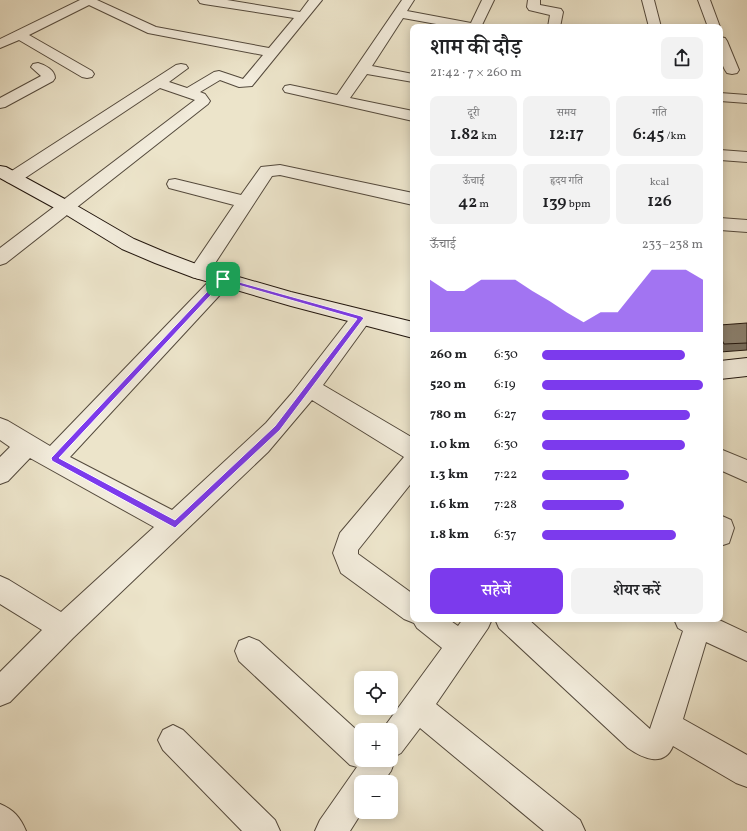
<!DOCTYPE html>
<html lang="hi">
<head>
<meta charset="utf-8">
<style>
  :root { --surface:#fff; --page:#f2f2f2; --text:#202124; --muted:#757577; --accent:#7c3aed }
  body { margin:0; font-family:Vollkorn,"Noto Serif Devanagari",serif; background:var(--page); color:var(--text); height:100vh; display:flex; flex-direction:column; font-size:15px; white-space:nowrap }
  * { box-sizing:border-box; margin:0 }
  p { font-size:13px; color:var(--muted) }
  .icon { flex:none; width:22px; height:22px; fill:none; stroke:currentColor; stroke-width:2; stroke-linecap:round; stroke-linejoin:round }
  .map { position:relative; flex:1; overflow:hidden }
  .side { position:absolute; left:410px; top:24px; width:313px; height:598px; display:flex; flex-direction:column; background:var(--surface); border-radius:8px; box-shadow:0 2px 10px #0003 }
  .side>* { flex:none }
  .tools { position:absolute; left:354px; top:671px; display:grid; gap:8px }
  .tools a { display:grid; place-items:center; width:44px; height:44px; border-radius:8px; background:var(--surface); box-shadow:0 2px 10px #0003; font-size:20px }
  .pin { position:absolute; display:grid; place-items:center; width:34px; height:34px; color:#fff; margin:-17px; border-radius:8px; box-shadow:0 2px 6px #0006 }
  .round { display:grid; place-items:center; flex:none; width:42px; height:42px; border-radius:8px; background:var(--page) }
  .overview { display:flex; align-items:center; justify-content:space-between; height:68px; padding:0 20px }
  h1 { font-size:22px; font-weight:600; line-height:30px }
  .figures { display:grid; grid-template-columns:repeat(3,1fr); gap:6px; height:68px; padding:4px 20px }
  .figures div { display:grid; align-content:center; border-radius:8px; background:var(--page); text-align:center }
  .figures b { font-size:17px; font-weight:600 }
  .figures small { font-size:11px; font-weight:400 }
  .figures p { font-size:11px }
  .chart { height:112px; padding:8px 20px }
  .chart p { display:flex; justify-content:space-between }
  .chart svg { width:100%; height:72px; margin-top:4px; fill:var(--accent); opacity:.7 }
  .cta { display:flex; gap:8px; margin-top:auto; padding:8px 20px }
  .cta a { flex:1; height:46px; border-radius:8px; background:var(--accent); color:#fff; font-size:16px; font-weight:600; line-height:46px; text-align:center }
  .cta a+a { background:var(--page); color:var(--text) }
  ul { padding:0 20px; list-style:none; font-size:13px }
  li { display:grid; grid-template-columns:64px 48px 1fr; align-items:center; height:30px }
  li i { height:10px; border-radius:5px; background:var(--accent) }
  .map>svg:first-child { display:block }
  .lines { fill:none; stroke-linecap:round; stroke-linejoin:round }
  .street-casing { stroke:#544a3d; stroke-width:2 }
  .secondary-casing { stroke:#22160e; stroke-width:2 }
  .street { fill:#f3eddd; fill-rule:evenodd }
  .secondary { fill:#f3eddd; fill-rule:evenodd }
  .wall { fill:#786f60; stroke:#22160e }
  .building { fill:#8b8170; stroke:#22160e }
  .route { fill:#7c3aed; stroke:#fff; fill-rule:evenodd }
</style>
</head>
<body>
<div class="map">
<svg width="747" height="831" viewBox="0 0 747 831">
  <rect width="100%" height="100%" fill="#ece4ca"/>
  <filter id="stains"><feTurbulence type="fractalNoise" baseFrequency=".005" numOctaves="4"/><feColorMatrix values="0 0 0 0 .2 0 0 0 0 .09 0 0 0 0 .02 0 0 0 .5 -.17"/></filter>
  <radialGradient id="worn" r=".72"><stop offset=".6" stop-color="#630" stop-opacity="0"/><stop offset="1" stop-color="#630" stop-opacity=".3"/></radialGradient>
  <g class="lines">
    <g class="street-casing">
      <path id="street" d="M 80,0 L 97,0 L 156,27 L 269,48 L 294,18 L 204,4 L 200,3 L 198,0 L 227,0 L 300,12 L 309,0 L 322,0 L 252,86 L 239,87 L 220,80 L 200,92 L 205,94 L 210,101 L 208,104 L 6,263 L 0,265 L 0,248 L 195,100 L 160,88 L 19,182 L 13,183 L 7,182 L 5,178 L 7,174 L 176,65 L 181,64 L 186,65 L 188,68 L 169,82 L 187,88 L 214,72 L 219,71 L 243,79 L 263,55 L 148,33 L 89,5 L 29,35 L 92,71 L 94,74 L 92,77 L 87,78 L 82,77 L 19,40 L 0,48 L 0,39 Z
        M 402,0 L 414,0 L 407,11 L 471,23 L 482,0 L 494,0 L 481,27 L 453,27 L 403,18 L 372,66 L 413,74 L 413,82 L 367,74 L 350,98 L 413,111 L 413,121 L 285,92 L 283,89 L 285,86 L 290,85 L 337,95 Z
        M 528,0 L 540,0 L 540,5 L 561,9 L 563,12 L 560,27 L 548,27 L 550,15 L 529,10 L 527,7 Z
        M 642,0 L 654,0 L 661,27 L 649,27 Z
        M 698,0 L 710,0 L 720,27 L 720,28 L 708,27 Z
        M 720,37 L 725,38 L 727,41 L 739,70 L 737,73 L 732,74 L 727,73 C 719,62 720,50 720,37 Z
        M 38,63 C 45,65 55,70 55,78 L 53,81 L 5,107 L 0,108 L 0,98 L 41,76 L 31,67 L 33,64 Z
        M 720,93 L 747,95 L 747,103 L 720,101 Z
        M 720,150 L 747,152 L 747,162 L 720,160 Z
        M 280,165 L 413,193 L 413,205 L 280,175 L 272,176 L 206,277 L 199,279 L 192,277 L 190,272 L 192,267 L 234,205 L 169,188 L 167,184 L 169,180 L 175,179 L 241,195 L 261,167 Z
        M 720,218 L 747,220 L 747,232 L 720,230 Z
        M 223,272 L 230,274 L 232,279 L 230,284 L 70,457 L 172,510 L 266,423 L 292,393 L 354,313 L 361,310 L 368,313 L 371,318 L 368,323 L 323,385 L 413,438 L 413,481 L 358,550 L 358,554 L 413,594 L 413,619 L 448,619 L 458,626 L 463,619 L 492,619 L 488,628 L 436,704 L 580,820 L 585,831 L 544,831 L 420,728 L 401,753 L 394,757 L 395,760 L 391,771 L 383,782 L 361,782 L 361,812 L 362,812 L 350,831 L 315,831 L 320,820 L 357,767 L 350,765 L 239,661 L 235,651 L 239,641 L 249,637 L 259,641 L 361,734 L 361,760 L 391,760 L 391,730 L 382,730 L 442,648 L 417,628 L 414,623 L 404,619 L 341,573 L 333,553 L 340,533 L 404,457 L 312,400 L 268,452 L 73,638 L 10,702 L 0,706 L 0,672 L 42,630 L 0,604 L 0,576 L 9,580 L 61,612 L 154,527 L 30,458 L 8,481 L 0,484 L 0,457 L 10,447 L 0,440 L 0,418 L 8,421 L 50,446 L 216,274 Z
        M 720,449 L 747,460 L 747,482 L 720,470 Z
        M 722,516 L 731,520 L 734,528 L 729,543 L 720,546 L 720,517 Z
        M 495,619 L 528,619 L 650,729 L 683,631 L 678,628 L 674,619 L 717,619 L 747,633 L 747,661 L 706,642 L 683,719 L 747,755 L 747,787 L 736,783 L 673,746 C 664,768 642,758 628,748 L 499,628 Z
        M 173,725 L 183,730 L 275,820 L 280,831 L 242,831 L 163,750 L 158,740 L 163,730 Z
        M 0,804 C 14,810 20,817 26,831 L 0,831 Z"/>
    </g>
    <g class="secondary-casing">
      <path id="secondary" d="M 0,166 L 6,167 L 72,203 L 134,239 L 167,253 L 204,267 L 291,292 L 413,322 L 413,338 L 291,306 L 192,277 L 155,263 L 122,249 L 60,211 L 0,178 Z
        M 747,358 L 747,376 L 720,379 L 720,361 Z"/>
    </g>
    <use href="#street" class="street"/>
    <use href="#secondary" class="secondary"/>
  </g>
  <path class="wall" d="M 720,325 L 747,343 L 747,350 L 720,352 Z"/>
  <path class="building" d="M 747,323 L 747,343 L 724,344 L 720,336 L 720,325 Z"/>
  <path class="route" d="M 221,277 L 361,316 L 364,318 L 280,430 L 175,528 L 52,461 L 51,458 ZM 224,281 L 357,319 L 275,426 L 175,520 L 59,458 Z"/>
  <rect width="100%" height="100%" filter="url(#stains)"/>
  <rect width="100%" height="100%" fill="url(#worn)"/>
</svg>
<div class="tools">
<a><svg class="icon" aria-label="locate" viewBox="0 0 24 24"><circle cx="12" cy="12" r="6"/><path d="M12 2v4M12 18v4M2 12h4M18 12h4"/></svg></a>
<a>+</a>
<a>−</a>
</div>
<div class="pin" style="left:223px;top:279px;background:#1e9e55"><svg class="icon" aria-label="arrive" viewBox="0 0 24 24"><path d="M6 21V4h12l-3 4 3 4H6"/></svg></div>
<section class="side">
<div class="overview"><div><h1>शाम की दौड़</h1><p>21:42 · 7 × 260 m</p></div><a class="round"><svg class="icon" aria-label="share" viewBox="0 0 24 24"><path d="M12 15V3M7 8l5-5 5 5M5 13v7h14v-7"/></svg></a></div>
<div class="figures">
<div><p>दूरी</p><b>1.82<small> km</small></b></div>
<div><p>समय</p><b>12:17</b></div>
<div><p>गति</p><b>6:45<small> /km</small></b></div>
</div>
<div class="figures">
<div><p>ऊँचाई</p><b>42<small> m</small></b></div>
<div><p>हृदय गति</p><b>139<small> bpm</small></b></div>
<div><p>kcal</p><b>126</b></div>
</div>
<div class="chart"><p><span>ऊँचाई</span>233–238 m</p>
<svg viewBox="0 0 160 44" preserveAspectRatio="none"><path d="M0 44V12L10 19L20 19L30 12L40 12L50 12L60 19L70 25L80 32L90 38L100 32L110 32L120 19L130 6L140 6L150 6L160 12V44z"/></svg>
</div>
<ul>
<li><b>260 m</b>6:30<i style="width:89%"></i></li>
<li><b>520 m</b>6:19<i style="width:100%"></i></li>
<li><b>780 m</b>6:27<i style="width:92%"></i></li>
<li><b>1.0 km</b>6:30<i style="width:89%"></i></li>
<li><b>1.3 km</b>7:22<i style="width:54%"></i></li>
<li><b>1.6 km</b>7:28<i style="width:51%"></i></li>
<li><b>1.8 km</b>6:37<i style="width:83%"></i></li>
</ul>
<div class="cta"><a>सहेजें</a><a>शेयर करें</a></div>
</section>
</div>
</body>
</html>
